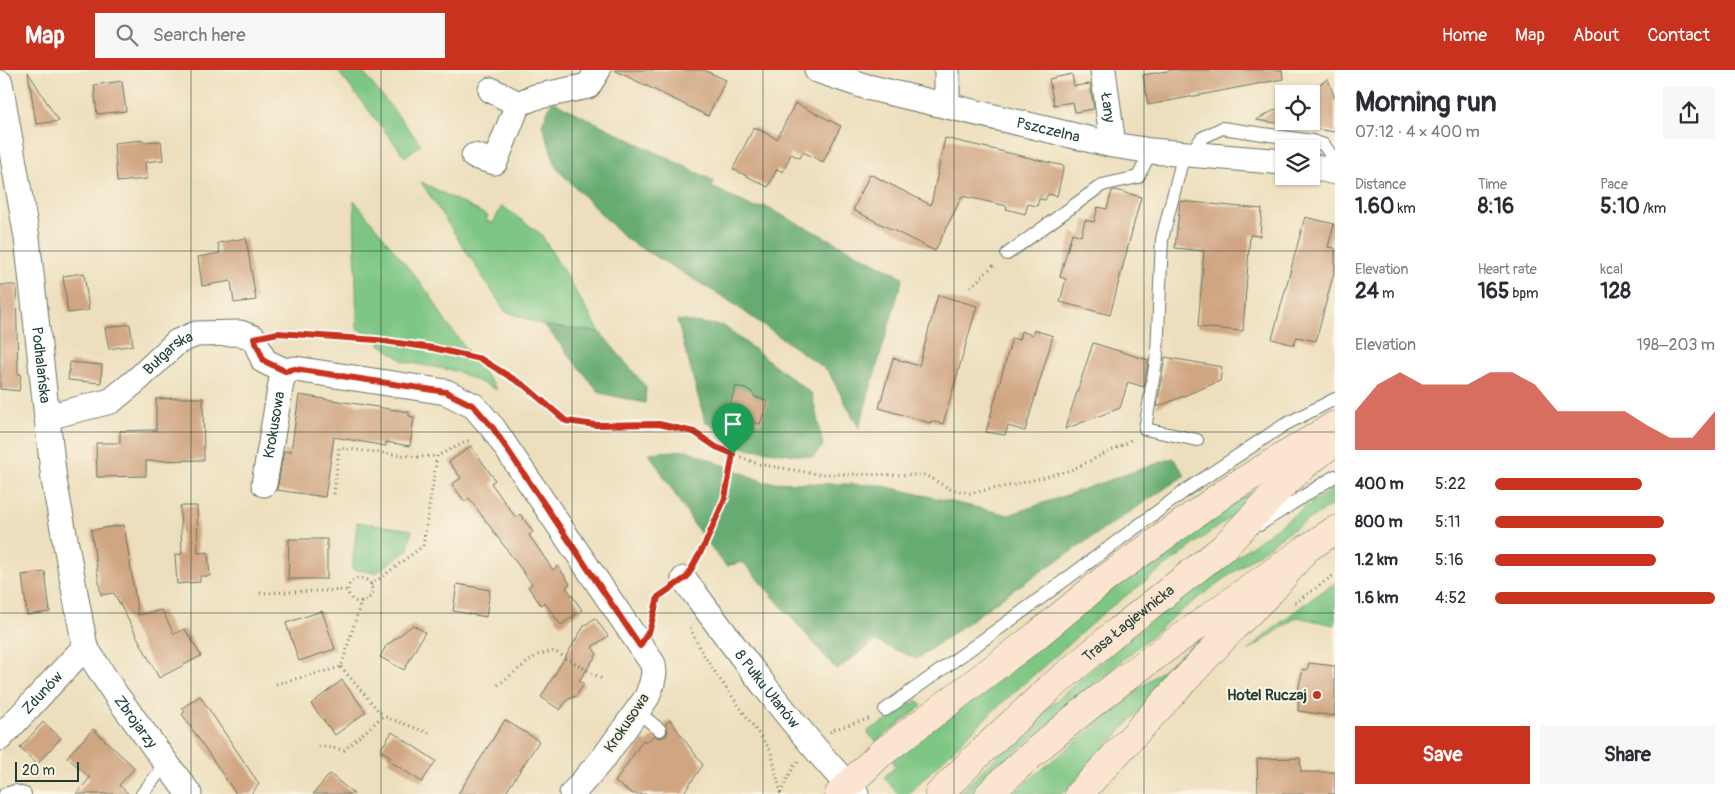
<!DOCTYPE html>
<html lang="en">
<head>
<meta charset="utf-8">
<style>
  :root { --surface:#fff; --page:#f7f7f7; --text:#2b2b33; --muted:#7c7c81; --accent:#c8321e }
  body { margin:0; font-family:Pangolin,sans-serif; background:var(--page); color:var(--text); height:100vh; display:flex; flex-direction:column; font-size:19px; white-space:nowrap }
  * { box-sizing:border-box; margin:0 }
  p { font-size:16px; color:var(--muted) }
  .icon { flex:none; width:28px; height:28px; fill:none; stroke:currentColor; stroke-width:2; stroke-linecap:round; stroke-linejoin:round }
  .map { position:relative; flex:1; overflow:hidden }
  .sheet { display:flex; flex-direction:column; background:var(--surface); width:400px }
  .sheet>* { flex:none }
  .fabs { position:absolute; left:1275px; top:15px; display:grid; gap:10px }
  .fabs a { display:grid; place-items:center; width:45px; height:45px; border-radius:0px; background:var(--surface); box-shadow:0 1px 4px #0004; font-size:25px }
  .scale { position:absolute; left:15px; bottom:12px; width:64px; box-sizing:border-box; padding-left:5px; border:2px solid #1f3d34; border-top:0; font-size:14px; line-height:18px; white-space:nowrap; color:#1f3d34; -webkit-text-stroke:4px #fcf5e5; paint-order:stroke }
  .pin { position:absolute; display:grid; place-items:center; width:42px; height:42px; color:#fff; margin:-51px -21px; border-radius:50% 50% 50% 0; rotate:-45deg; box-shadow:0 0 5px #0007 }
  .pin .icon { rotate:45deg }
  .round { display:grid; place-items:center; flex:none; width:52px; height:52px; border-radius:0px; background:var(--page) }
  .headline { display:flex; align-items:center; justify-content:space-between; height:85px; padding:0 20px }
  h1 { font-size:28px; font-weight:700; line-height:38px }
  .metrics { display:grid; grid-template-columns:repeat(3,1fr); gap:8px; height:85px; padding:5px 20px }
  .metrics div { display:grid; align-content:center }
  .metrics b { font-size:21px; font-weight:700 }
  .metrics small { font-size:14px; font-weight:400 }
  .metrics p { font-size:14px }
  .chart { height:140px; padding:10px 20px }
  .chart p { display:flex; justify-content:space-between }
  .chart svg { width:100%; height:90px; margin-top:5px; fill:var(--accent); opacity:.7 }
  .cta { display:flex; gap:10px; margin-top:auto; padding:10px 20px }
  .cta a { flex:1; height:58px; border-radius:0px; background:var(--accent); color:#fff; font-size:20px; font-weight:700; line-height:58px; text-align:center }
  .cta a+a { background:var(--page); color:var(--text) }
  ul { padding:0 20px; list-style:none; font-size:16px }
  li { display:grid; grid-template-columns:80px 60px 1fr; align-items:center; height:38px }
  li i { height:12px; border-radius:6px; background:var(--accent) }
  header { display:flex; align-items:center; gap:30px; box-sizing:border-box; height:70px; padding:0 25px; background:var(--accent); color:#fff }
  header strong { font-size:24px }
  nav { display:flex; gap:28px; margin-inline-start:auto; font-size:18px }
  .search { width:350px; height:45px; background:var(--page); display:flex; align-items:center; gap:12px; box-sizing:border-box; padding:0 18px; border-radius:0px; color:var(--muted); font-size:19px }
  main { display:flex; flex:1; min-height:0 }
  .map>svg:first-child { display:block }
  .green { fill:#7dc683; stroke:#4e825c }
  .forest { fill:#66ab71; stroke:#427452 }
  .building { fill:#d0a582 }
  .lines { fill:none; stroke-linecap:round; stroke-linejoin:round }
  .service-casing { stroke:#677664; stroke-width:14 }
  .minor-casing { stroke:#677664; stroke-width:27 }
  .secondary-casing { stroke:#677664; stroke-width:29 }
  .path { stroke:#677664; stroke-width:3; stroke-dasharray:1 4; stroke-linecap:butt }
  .service { stroke:#fff; stroke-width:12 }
  .minor { stroke:#fff; stroke-width:25 }
  .secondary { stroke:#fce5d0; stroke-width:28 }
  .route-casing { stroke:#fff; stroke-width:10 }
  .route { stroke:#c8321e; stroke-width:6 }
  .grid { fill:none; stroke:#1f3d34; stroke-width:1; stroke-opacity:0.55 }
  .poi-dot { fill:#c8321e; stroke:#fcf5e5; stroke-width:2 }
  .labels { text-anchor:middle; dominant-baseline:central; stroke-width:4; stroke-linejoin:round; paint-order:stroke }
  .street-label { font-size:15px; fill:#1f3d34; stroke:#fcf5e5 }
  .poi-label { font-size:15px; font-weight:bold; fill:#1f3d34; stroke:#fcf5e5; text-anchor:end }
</style>
</head>
<body>
<header>
<strong>Map</strong>
<div class="search"><svg class="icon" aria-label="search" viewBox="0 0 24 24"><circle cx="10" cy="10" r="6"/><path d="M15 15l6 6"/></svg>Search here</div>
<nav><a>Home</a><a>Map</a><a>About</a><a>Contact</a></nav>
</header>
<main>
<div class="map">
<svg width="1335" height="724" viewBox="0 0 1335 724">
  <rect width="100%" height="100%" fill="#fcf5e5"/>
  <filter id="ink" filterUnits="userSpaceOnUse"><feTurbulence type="fractalNoise" baseFrequency=".02" numOctaves="2"/><feDisplacementMap in="SourceGraphic" scale="10" xChannelSelector="R" yChannelSelector="G"/><feConvolveMatrix kernelMatrix="1 2 1 2 8 2 1 2 1" color-interpolation-filters="sRGB"/></filter>
  <filter id="wash" filterUnits="userSpaceOnUse"><feTurbulence type="fractalNoise" baseFrequency=".0096" numOctaves="4" result="noise"/><feDisplacementMap in="SourceGraphic" scale="20" xChannelSelector="R" yChannelSelector="G"/><feGaussianBlur stdDeviation="1.12" result="paint"/><feColorMatrix in="noise" values="0 0 0 0 0 0 0 0 0 0 0 0 0 0 0 0 0 1.4 0 .05"/><feComposite in="paint" operator="in"/></filter>
  <g filter="url(#wash)">
    <rect width="100%" height="100%" fill="#eddfbd"/>
    <path class="green" d="M 337,0 L 361,0 L 421,74 L 405,87 Z
      M 421,112 L 488,146 L 486,151 L 493,153 L 502,136 L 541,164 L 600,262 L 545,256 L 505,241 Z
      M 354,130 L 430,225 L 445,251 L 497,320 L 456,301 L 405,292 L 357,258 Z
      M 1273,408 L 1256,428 L 1107,540 L 993,641 L 908,724 L 898,724 L 884,707 L 896,696 L 892,690 C 1017,594 1140,492 1273,408 Z
      M 1335,418 L 1335,433 L 1284,465 L 1178,543 L 999,696 L 972,724 L 958,724 C 1005,678 1052,632 1103,590 C 1170,534 1242,483 1312,432 Z
      M 357,452 L 412,460 L 408,480 L 376,503 L 352,499 Z
      M 1335,513 L 1335,555 L 1297,547 L 1248,581 C 1276,555 1303,534 1335,513 Z
      M 1207,563 L 1210,564 L 1063,724 L 1012,724 Z
      M 917,630 L 922,636 L 876,672 L 868,664 L 869,660 L 887,651 Z"/>
    <path class="forest" d="M 552,31 L 714,111 L 712,117 L 755,138 L 764,136 L 903,207 L 859,358 L 828,301 L 725,228 L 626,169 L 557,99 L 542,54 Z
      M 677,250 L 724,256 L 812,324 L 823,376 L 813,387 L 745,378 L 705,351 Z
      M 545,256 L 600,262 L 646,317 L 645,333 L 600,323 Z
      M 687,380 L 764,412 L 879,415 L 1009,445 L 1173,388 L 1185,405 L 1006,525 L 917,589 L 875,571 L 837,600 L 743,492 L 726,496 L 695,456 L 649,383 Z"/>
    <g id="blocks">
      <path class="building" d="M 614,0 L 704,0 L 726,10 L 708,46 Z
        M 1173,0 L 1282,0 L 1283,9 L 1148,35 L 1143,5 Z
        M 28,2 L 51,39 L 59,51 L 36,54 Z
        M 1072,4 L 1074,16 L 1090,14 L 1094,39 L 1075,42 L 1073,32 L 1054,35 L 1049,9 Z
        M 1328,9 L 1335,29 L 1335,62 L 1256,50 L 1284,35 L 1284,51 L 1311,51 L 1311,24 L 1303,24 Z
        M 122,11 L 126,41 L 97,44 L 94,15 Z
        M 795,33 L 841,56 L 823,92 L 803,82 L 800,88 L 791,84 L 783,102 L 777,99 L 768,117 L 733,99 L 754,57 L 777,69 Z
        M 945,68 L 1064,96 L 1057,126 L 1048,124 L 1045,130 L 1039,129 L 1037,136 L 1028,134 L 1025,144 L 1006,139 L 1007,136 L 962,126 L 935,181 L 853,140 L 870,104 L 931,135 Z
        M 143,70 L 143,72 L 161,71 L 163,90 L 145,92 L 147,109 L 117,112 L 114,73 Z
        M 1115,120 L 1141,127 L 1110,245 L 1060,232 L 1066,209 L 1060,207 L 1072,163 L 1081,166 L 1085,150 L 1094,152 L 1098,137 L 1107,139 L 1112,121 Z
        M 1180,131 L 1262,139 L 1260,166 L 1250,165 L 1243,261 L 1198,257 L 1204,181 L 1175,178 Z
        M 1305,147 L 1334,154 L 1328,177 L 1335,178 L 1335,198 L 1316,271 L 1297,267 L 1294,275 L 1272,269 Z
        M 246,168 L 256,230 L 234,233 L 231,211 L 202,216 L 198,187 L 220,183 L 218,173 Z
        M 84,203 L 89,240 L 68,243 L 63,206 Z
        M 0,215 L 16,215 L 18,304 L 21,304 L 19,321 L 0,319 Z
        M 938,225 L 977,236 L 943,354 L 931,351 L 930,353 L 879,338 L 893,288 L 919,296 Z
        M 130,254 L 133,275 L 109,279 L 105,258 Z
        M 1034,260 L 1053,266 L 1025,361 L 1008,356 L 1005,365 L 986,362 L 1012,268 L 1019,270 L 1021,261 L 1032,265 Z
        M 1093,273 L 1148,290 L 1144,317 L 1128,312 L 1120,338 L 1065,359 Z
        M 1165,287 L 1222,297 L 1220,311 L 1157,337 Z
        M 70,292 L 102,295 L 101,313 L 68,310 Z
        M 736,316 L 751,321 L 755,327 L 768,331 L 760,354 L 727,344 Z
        M 299,325 L 409,342 L 409,346 L 414,347 L 410,376 L 386,372 L 386,376 L 334,367 L 325,427 L 277,420 L 284,381 L 291,382 Z
        M 179,328 L 203,328 L 204,390 L 146,391 L 146,406 L 97,407 L 96,373 L 120,373 L 120,361 L 156,360 L 156,329 Z
        M 471,376 L 495,410 L 491,413 L 516,448 L 520,444 L 533,462 L 529,465 L 553,500 L 558,496 L 570,514 L 566,517 L 582,540 L 561,555 L 544,532 L 541,535 L 528,517 L 532,514 L 469,428 L 465,432 L 452,414 L 461,408 L 449,392 Z
        M 180,436 L 197,436 L 198,483 L 208,482 L 210,506 L 200,506 L 200,512 L 177,514 L 175,485 L 182,484 Z
        M 124,455 L 138,545 L 162,540 L 174,564 L 185,559 L 201,586 L 159,608 L 114,523 L 101,525 L 91,460 Z
        M 289,469 L 327,469 L 327,509 L 288,509 Z
        M 45,502 L 50,542 L 27,545 L 22,505 Z
        M 457,514 L 490,520 L 486,547 L 453,541 Z
        M 322,541 L 335,579 L 299,591 L 286,553 Z
        M 595,548 L 608,566 L 592,577 L 597,584 L 579,611 L 584,614 L 576,626 L 567,630 L 560,640 L 541,627 L 584,556 Z
        M 413,555 L 425,562 L 404,600 L 380,587 L 386,576 Z
        M 1309,593 L 1335,596 L 1335,646 L 1298,641 L 1299,616 L 1303,599 L 1307,600 Z
        M 342,610 L 366,642 L 335,665 L 311,634 Z
        M 200,626 L 259,714 L 251,724 L 236,724 L 182,644 L 185,642 L 182,638 Z
        M 505,650 L 539,671 L 505,724 L 458,724 Z
        M 670,650 L 703,695 L 683,724 L 633,724 L 615,712 L 643,670 L 647,672 L 654,665 L 659,668 L 666,666 L 668,661 L 665,654 Z
        M 43,652 L 61,668 L 37,694 L 20,678 Z
        M 93,659 L 135,698 L 119,715 L 129,724 L 76,724 L 90,708 L 67,687 Z
        M 392,662 L 436,691 L 422,712 L 388,690 L 391,687 L 380,680 Z
        M 1300,688 L 1301,702 L 1335,702 L 1335,724 L 1258,724 L 1257,689 Z
        M 330,704 L 354,724 L 313,724 Z"/>
    </g>
  </g>
  <g filter="url(#ink)">
    <use href="#blocks" fill-opacity="0" stroke="#677664" stroke-width="1"/>
    <g class="lines">
      <g class="service-casing">
        <path id="service" d="M 1007,184 L 1102,115 L 1138,107 L 1151,81
          M 1197,370 L 1145,359 L 1157,285 L 1162,169 L 1181,95 L 1202,68 L 1222,58 L 1312,71 L 1324,75 L 1335,91
          M 1259,455 L 1335,406
          M 885,640 L 1015,547 L 1189,418 L 1284,355 L 1335,329
          M 637,641 L 660,660
          M 5,724 L 15,721 L 25,724
          M 142,724 L 166,694"/>
      </g>
      <g class="minor-casing">
        <g id="minor">
          <path id="s1" d="M 817,0 L 867,17 L 1113,75 L 1151,81 L 1284,92"/>
          <path d="M 947,0 L 947,36"/>
          <path id="s2" d="M 1103,0 L 1113,75"/>
          <path id="s3" d="M 0,13 L 27,168 L 54,410 L 85,577 L 116,625 L 189,724"/>
          <path d="M 491,20 L 518,34"/>
          <path d="M 474,86 L 495,92 L 518,34 L 535,27 L 588,16 L 598,0"/>
          <path d="M 1311,96 L 1335,102"/>
          <path id="s4" d="M 47,347 L 111,331 L 138,309 L 177,272 L 196,264 L 240,263 L 254,268 L 264,291 L 285,301"/>
          <path id="s5" d="M 264,414 L 281,313 L 285,301 L 295,299 L 446,322 L 474,336 L 493,358 L 653,594 L 654,603 L 652,613 L 647,627 L 605,686 L 572,724"/>
          <path id="s6" d="M 684,509 C 739,583 793,657 856,724"/>
          <path id="s7" d="M 0,668 L 85,577"/>
        </g>
      </g>
      <g class="secondary-casing">
        <g id="secondary">
          <path d="M 839,724 L 879,685 L 1036,566 L 1106,508 L 1230,419 L 1335,355"/>
          <path id="s8" d="M 939,724 L 982,681 L 1049,619 L 1119,560 L 1223,478 L 1280,418 L 1302,397 L 1333,373"/>
          <path d="M 989,724 C 1084,631 1197,556 1306,479"/>
          <path d="M 1079,724 L 1234,557 L 1272,520 L 1306,479 L 1335,460"/>
        </g>
      </g>
      <path class="path" d="M 1332,161 L 1335,162
        M 971,217 L 995,194
        M 276,263 L 377,269 L 433,278 L 481,289 L 525,316 L 566,351 L 596,355 L 659,354 L 694,362 L 716,377 L 758,394 L 817,404 L 925,405 L 950,419 L 970,423 L 1014,415 L 1071,400 L 1127,373 L 1133,368
        M 334,424 L 339,378 L 419,387 L 437,386
        M 695,491 L 706,472 L 725,428 L 733,384
        M348 520a12 12 0 1 1 24 0a12 12 0 1 1-24 0Z
        M 371,515 L 423,476 L 437,386 L 472,369
        M 260,523 L 349,520
        M 1295,533 L 1335,504
        M 652,551 L 658,527 L 665,521
        M 690,558 L 700,579 L 712,598 L 771,681 L 781,724
        M 341,597 L 383,646
        M 276,614 L 341,597 L 361,532 L 364,531
        M 498,615 L 537,585 L 554,581 L 602,609
        M 830,662 L 835,659 L 871,648
        M 319,676 L 344,680 L 383,646 L 429,663
        M 780,723 L 794,696 L 798,692"/>
      <use href="#service" class="service"/>
      <use href="#minor" class="minor"/>
      <use href="#secondary" class="secondary"/>
    </g>
  </g>
  <g class="lines" filter="url(#ink)">
    <g class="route-casing">
      <path id="route" d="M 278,263 L 377,270 L 433,278 L 481,289 L 525,316 L 566,351 L 596,355 L 659,354 L 694,362 L 716,377 L 733,384 L 725,428 L 706,472 L 687,507 L 658,527 L 650,559 L 640,576 L 493,358 L 474,336 L 446,322 L 295,299 L 285,301 L 264,291 L 254,268 Z"/>
    </g>
    <use href="#route" class="route"/>
  </g>
  <path class="grid" d="M 191,0 L 191,724M 381,0 L 381,724M 572,0 L 572,724M 763,0 L 763,724M 954,0 L 954,724M 1144,0 L 1144,724M 0,181 L 1335,181M 0,362 L 1335,362M 0,543 L 1335,543"/>
  <circle class="poi-dot" cx="1317" cy="625" r="5"/>
  <g class="labels">
    <g class="street-label">
      <text stroke="none"><textPath href="#s2" startOffset="38">Łany</textPath></text>
      <text stroke="none"><textPath href="#s1" startOffset="239">Pszczelna</textPath></text>
      <text stroke="none"><textPath href="#s4" startOffset="141">Bułgarska</textPath></text>
      <text stroke="none"><textPath href="#s3" startOffset="285">Podhalańska</textPath></text>
      <text stroke="none"><textPath href="#s5" startOffset="60">Krokusowa</textPath></text>
      <text stroke="none"><textPath href="#s8" startOffset="255">Trasa Łagiewnicka</textPath></text>
      <text stroke="none"><textPath href="#s6" startOffset="138">8 Pułku Ułanów</textPath></text>
      <text stroke="none"><textPath href="#s7" startOffset="62">Zdunów</textPath></text>
      <text stroke="none"><textPath href="#s3" startOffset="661">Zbrojarzy</textPath></text>
      <text transform="translate(627 653) rotate(-56)">Krokusowa</text>
    </g>
    <g class="poi-label">
      <text x="1307" y="625">Hotel Ruczaj</text>
    </g>
  </g>
</svg>
<div class="fabs">
<a><svg class="icon" aria-label="locate" viewBox="0 0 24 24"><circle cx="12" cy="12" r="6"/><path d="M12 2v4M12 18v4M2 12h4M18 12h4"/></svg></a>
<a><svg class="icon" aria-label="layers" viewBox="0 0 24 24"><path d="M12 4l9 5-9 5-9-5zM3 14l9 5 9-5"/></svg></a>
</div>
<div class="scale">20 m</div>
<div class="pin" style="left:733px;top:384px;background:#1e9e55"><svg class="icon" aria-label="arrive" viewBox="0 0 24 24"><path d="M6 21V4h12l-3 4 3 4H6"/></svg></div>
</div>
<section class="sheet">
<div class="headline"><div><h1>Morning run</h1><p>07:12 · 4 × 400 m</p></div><a class="round"><svg class="icon" aria-label="share" viewBox="0 0 24 24"><path d="M12 15V3M7 8l5-5 5 5M5 13v7h14v-7"/></svg></a></div>
<div class="metrics">
<div><p>Distance</p><b>1.60<small> km</small></b></div>
<div><p>Time</p><b>8:16</b></div>
<div><p>Pace</p><b>5:10<small> /km</small></b></div>
</div>
<div class="metrics">
<div><p>Elevation</p><b>24<small> m</small></b></div>
<div><p>Heart rate</p><b>165<small> bpm</small></b></div>
<div><p>kcal</p><b>128</b></div>
</div>
<div class="chart"><p><span>Elevation</span>198–203 m</p>
<svg viewBox="0 0 160 44" preserveAspectRatio="none"><path d="M0 44V25L10 12L20 6L30 12L40 12L50 12L60 6L70 6L80 12L90 25L100 25L110 25L120 25L130 32L140 38L150 38L160 25V44z"/></svg>
</div>
<ul>
<li><b>400 m</b>5:22<i style="width:67%"></i></li>
<li><b>800 m</b>5:11<i style="width:77%"></i></li>
<li><b>1.2 km</b>5:16<i style="width:73%"></i></li>
<li><b>1.6 km</b>4:52<i style="width:100%"></i></li>
</ul>
<div class="cta"><a>Save</a><a>Share</a></div>
</section>
</main>
</body>
</html>
